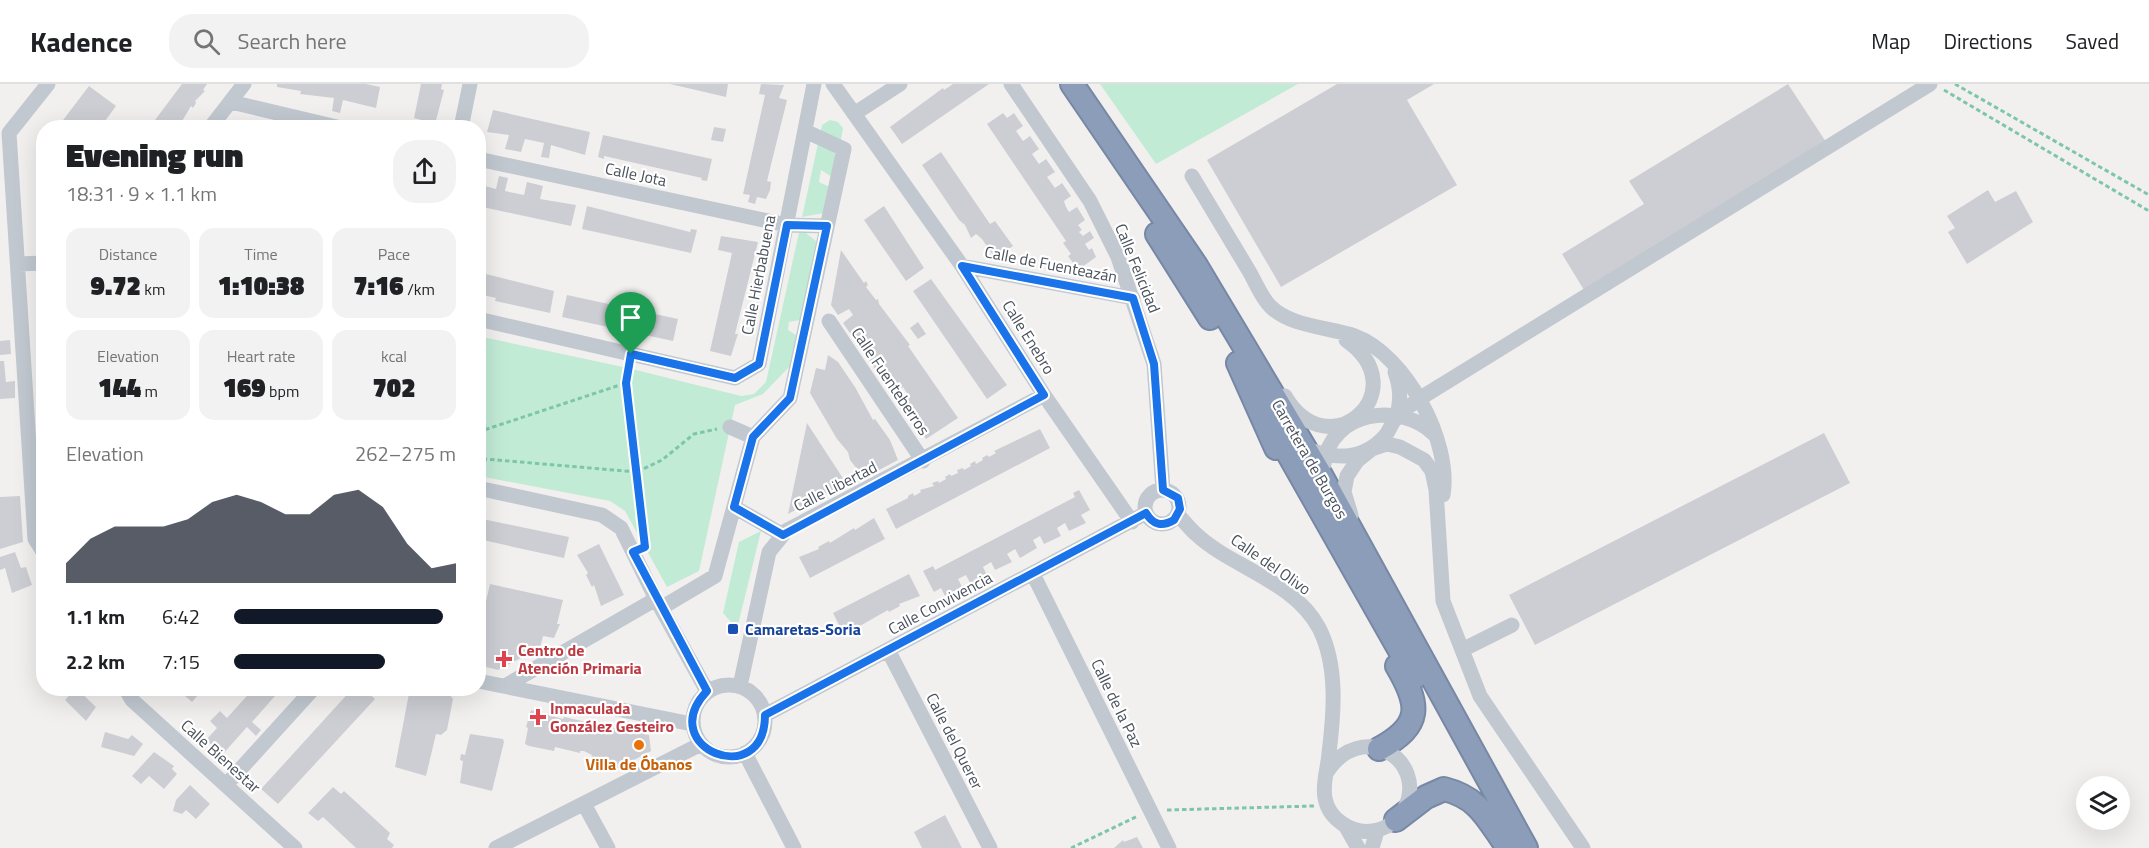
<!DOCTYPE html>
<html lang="en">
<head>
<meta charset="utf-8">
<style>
  :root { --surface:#fff; --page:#f2f2f2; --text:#202124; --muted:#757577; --line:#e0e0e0; --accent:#111827 }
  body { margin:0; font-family:"Titillium Web",sans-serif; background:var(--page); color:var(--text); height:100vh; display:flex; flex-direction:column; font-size:22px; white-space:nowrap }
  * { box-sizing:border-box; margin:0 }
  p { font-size:20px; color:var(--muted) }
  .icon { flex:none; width:33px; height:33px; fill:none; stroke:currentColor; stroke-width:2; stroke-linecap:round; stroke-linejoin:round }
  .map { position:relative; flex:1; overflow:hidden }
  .drawer { position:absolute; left:36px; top:36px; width:450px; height:576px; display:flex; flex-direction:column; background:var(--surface); border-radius:24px; box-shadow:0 6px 24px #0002 }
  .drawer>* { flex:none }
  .fabs { position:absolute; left:2076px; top:692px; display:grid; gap:12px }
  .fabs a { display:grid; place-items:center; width:54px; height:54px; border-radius:50%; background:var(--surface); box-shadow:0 6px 24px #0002; font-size:30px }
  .pin { position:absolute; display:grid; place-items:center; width:51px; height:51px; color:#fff; margin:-62px -26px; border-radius:50% 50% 50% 0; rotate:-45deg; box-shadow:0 0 6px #0007 }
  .pin .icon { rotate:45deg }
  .round { display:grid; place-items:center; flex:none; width:63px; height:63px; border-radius:24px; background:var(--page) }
  .headline { display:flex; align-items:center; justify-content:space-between; height:102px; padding:0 30px }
  h1 { font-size:33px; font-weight:800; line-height:45px }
  .figures { display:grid; grid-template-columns:repeat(3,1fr); gap:9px; height:102px; padding:6px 30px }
  .figures div { display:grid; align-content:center; border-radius:15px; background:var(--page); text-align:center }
  .figures b { font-size:26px; font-weight:800 }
  .figures small { font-size:16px; font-weight:400 }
  .figures p { font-size:16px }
  .chart { height:168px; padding:12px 30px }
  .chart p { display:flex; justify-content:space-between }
  .chart svg { width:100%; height:108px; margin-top:6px; fill:var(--accent); opacity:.7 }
  ul { padding:0 30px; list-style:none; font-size:20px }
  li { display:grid; grid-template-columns:96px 72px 1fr; align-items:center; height:45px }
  li i { height:15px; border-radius:8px; background:var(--accent) }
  header { display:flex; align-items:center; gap:36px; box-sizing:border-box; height:84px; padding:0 30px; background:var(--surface); border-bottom:2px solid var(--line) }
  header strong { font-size:28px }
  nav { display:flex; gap:33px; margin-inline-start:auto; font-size:21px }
  .search { width:420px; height:54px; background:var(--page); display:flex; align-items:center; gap:15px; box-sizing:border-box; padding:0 21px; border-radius:24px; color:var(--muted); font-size:22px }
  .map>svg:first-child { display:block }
  .green { fill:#c2ebd6 }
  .building { fill:#cdced3 }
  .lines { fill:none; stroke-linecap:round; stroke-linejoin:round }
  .highway-casing { stroke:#7788a5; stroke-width:26 }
  .path { stroke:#7ec6aa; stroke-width:3; stroke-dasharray:4.5 3; stroke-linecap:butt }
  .minor { stroke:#c1c8d0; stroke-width:15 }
  .highway { stroke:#8c9db9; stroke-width:22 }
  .route-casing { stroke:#fff; stroke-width:12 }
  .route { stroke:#1a73e8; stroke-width:8 }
  .transit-dot { fill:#1a4fb4; stroke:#fff; stroke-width:2 }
  .health-dot { fill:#e0444e; stroke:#fff; stroke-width:2 }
  .food-dot { fill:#e8710a; stroke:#fff; stroke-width:2 }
  .labels { text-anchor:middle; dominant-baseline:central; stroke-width:4.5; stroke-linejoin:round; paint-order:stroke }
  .street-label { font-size:16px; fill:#49515b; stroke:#fff }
  .transit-label { font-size:16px; font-weight:bold; fill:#164399; stroke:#fff; text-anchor:start }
  .health-label { font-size:16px; font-weight:bold; fill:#be3a42; stroke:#fff; text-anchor:start }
  .food-label { font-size:16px; font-weight:bold; fill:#c56008; stroke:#fff }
</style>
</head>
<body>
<header>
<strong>Kadence</strong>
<div class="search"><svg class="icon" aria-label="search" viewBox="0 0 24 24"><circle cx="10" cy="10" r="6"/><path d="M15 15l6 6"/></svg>Search here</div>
<nav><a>Map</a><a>Directions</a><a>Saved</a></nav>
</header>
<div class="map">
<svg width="2149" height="764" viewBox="0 0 2149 764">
  <rect width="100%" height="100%" fill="#f2f0ef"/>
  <path class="green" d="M 1100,0 L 1298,0 L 1156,80 Z
    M 830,36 L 838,38 L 843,44 L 840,60 L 843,72 L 832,93 L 821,86 L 819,98 L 830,103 L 824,129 L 802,133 L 822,41 Z
    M 800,144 L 817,158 L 800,236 L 789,238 L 788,246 L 796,251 L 791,281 L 763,310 L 735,321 L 699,487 L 667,503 L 625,427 L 610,417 L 479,392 L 478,252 L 628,284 L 741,312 L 754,310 L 766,298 Z
    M 761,447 L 737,545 L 723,529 L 739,458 Z"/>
  <path class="building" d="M 182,0 L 207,0 L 203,6 L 205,7 L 195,17 L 196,19 L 193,24 L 191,22 L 178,44 L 149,44 Z
    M 277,0 L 366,0 L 380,3 L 376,24 L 343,16 L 340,29 L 332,27 L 334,14 L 300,10 L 301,7 L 277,3 Z
    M 421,0 L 442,0 L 441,5 L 444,6 L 435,40 L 414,34 Z
    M 670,0 L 728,0 L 726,13 Z
    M 761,0 L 784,1 L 779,14 L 787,16 L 767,97 L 771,98 L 770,106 L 766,115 L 757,113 L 755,120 L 748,118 L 750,111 L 743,110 L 765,11 L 759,10 Z
    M 953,0 L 989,0 L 902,60 L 890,43 L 943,4 L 944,6 Z
    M 1337,0 L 1434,0 L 1407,16 L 1457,101 L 1281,203 L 1207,76 Z
    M 1788,0 L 1826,58 L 1584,206 L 1562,170 L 1644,120 L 1629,97 Z
    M 89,2 L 116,22 L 100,44 L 57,44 Z
    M 493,26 L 590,48 L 585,71 L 551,61 L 549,74 L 541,73 L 544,59 L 525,55 L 521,68 L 505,65 L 509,51 L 487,48 Z
    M 1003,29 L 1007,34 L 1014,29 L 1023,42 L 1016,47 L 1023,57 L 1030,52 L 1039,65 L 1032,70 L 1039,80 L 1046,75 L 1055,88 L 1047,93 L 1055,104 L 1062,99 L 1071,112 L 1064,117 L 1066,123 L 1069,128 L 1077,123 L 1085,136 L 1078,141 L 1082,146 L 1079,148 L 1083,152 L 1090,147 L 1094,154 L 1085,160 L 1089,166 L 1092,164 L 1096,173 L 1078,186 L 1068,172 L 1071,170 L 1063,159 L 1066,157 L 987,40 Z
    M 714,43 L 726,45 L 723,58 L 711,56 Z
    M 603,51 L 712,75 L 707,97 L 701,96 L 702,94 L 604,72 L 604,75 L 598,73 Z
    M 941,68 L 990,140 L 995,137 L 1013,162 L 995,174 L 982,155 L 976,150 L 971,154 L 965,141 L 959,136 L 922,81 Z
    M 499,92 L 508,94 L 505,107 L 524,111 L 527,98 L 543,102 L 540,115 L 576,121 L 571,142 L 478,122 L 478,100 L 496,105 Z
    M 1988,106 L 1995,118 L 2016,107 L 2033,138 L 1967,180 L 1948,148 L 1955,144 L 1947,132 Z
    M 587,122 L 690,148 L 691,145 L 697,146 L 691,169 L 582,145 Z
    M 884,122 L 924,184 L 906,197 L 864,136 Z
    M 37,134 L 44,134 L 44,155 L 38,155 Z
    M 721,152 L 758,158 L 735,250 L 738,250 L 736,256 L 731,272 L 710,267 L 732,169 L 718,166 Z
    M 841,166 L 864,199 L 866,197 L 868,201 L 866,203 L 876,216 L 878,215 L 879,220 L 910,261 L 908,262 L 958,334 L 926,355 L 897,316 L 907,309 L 903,303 L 892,309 L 843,239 L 853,231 L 849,225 L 838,231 L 831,221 Z
    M 478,188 L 554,207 L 550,229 L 495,217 L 496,214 L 478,210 Z
    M 931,195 L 1007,301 L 987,315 L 913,207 Z
    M 567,211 L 678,235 L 673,257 L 562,233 Z
    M 918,238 L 926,250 L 918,255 L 910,244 Z
    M 10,256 L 11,270 L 0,271 L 0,257 Z
    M 828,271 L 838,278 L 855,303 L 873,336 L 875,335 L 890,356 L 898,376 L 864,394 L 850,376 L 848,368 L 837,355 L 810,309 L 816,284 L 825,286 Z
    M 0,277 L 4,277 L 6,298 L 15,297 L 15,314 L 0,315 Z
    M 807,339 L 846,399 L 788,430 Z
    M 1040,345 L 1050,364 L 896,445 L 886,425 L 908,414 L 908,412 L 913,409 L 914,412 L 921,408 L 920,406 L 934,402 L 932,399 L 938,397 L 939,399 L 946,395 L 945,393 L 950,390 L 951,392 L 958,389 L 957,386 L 963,384 L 964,386 L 971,382 L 970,380 L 975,377 L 976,380 L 983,376 L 982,374 L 987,371 L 989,373 L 996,369 L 994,367 Z
    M 1824,349 L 1850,399 L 1535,561 L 1509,511 Z
    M 1079,406 L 1090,426 L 1081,431 L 1086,439 L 1069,447 L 1065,439 L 1057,444 L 1061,452 L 1044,460 L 1040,452 L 1033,456 L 1037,464 L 1020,474 L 1015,465 L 1007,470 L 1012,478 L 995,486 L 991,478 L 983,483 L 987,491 L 970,499 L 966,491 L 958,495 L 962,503 L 945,512 L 941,504 L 934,508 L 923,487 L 933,482 L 935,486 L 1075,413 L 1073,409 Z
    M 20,412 L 23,458 L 0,465 L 0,413 Z
    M 478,434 L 569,453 L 564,474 L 478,455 Z
    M 874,434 L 885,455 L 810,494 L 799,473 L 819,465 L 818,463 L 829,457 L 830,459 L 854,444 L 855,446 Z
    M 599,460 L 624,511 L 601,522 L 594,501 L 592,503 L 586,491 L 588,489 L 577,471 Z
    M 15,468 L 21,484 L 26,483 L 32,501 L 12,509 L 5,484 L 0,486 L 0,473 Z
    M 909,490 L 920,512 L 899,520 L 900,522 L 889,528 L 888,526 L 844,551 L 833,529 Z
    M 490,500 L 563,516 L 557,540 L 560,540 L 554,554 L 543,552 L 540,564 L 498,586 L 478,581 L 478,538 L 481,538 Z
    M 76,604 L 96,623 L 86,637 L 65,616 Z
    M 176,604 L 204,604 L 192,618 Z
    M 254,604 L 282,604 L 252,638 L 261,646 L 256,652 L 247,643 L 222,671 L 206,656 L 217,644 L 210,637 L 220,627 L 227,634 Z
    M 353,604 L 363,604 L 375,615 L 278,720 L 261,705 Z
    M 410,604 L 448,608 L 453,615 L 447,646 L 441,651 L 436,650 L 426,692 L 395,683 Z
    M 531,626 L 563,635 L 564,633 L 596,640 L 596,643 L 601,644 L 601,641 L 649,651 L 651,667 L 615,686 L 601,683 L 602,678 L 591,675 L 592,671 L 584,667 L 580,667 L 580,669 L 555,663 L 554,667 L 529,662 L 525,660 L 528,644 L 526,643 Z
    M 105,648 L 128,655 L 132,651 L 143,660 L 134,672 L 101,663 Z
    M 470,650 L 503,655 L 504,658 L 492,707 L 460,699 L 463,677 L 460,676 L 461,670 L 465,671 Z
    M 154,668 L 174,682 L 172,685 L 177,690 L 164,705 L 149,692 L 141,700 L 132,692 Z
    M 190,701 L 210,720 L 196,735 L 186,726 L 182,730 L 173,727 L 176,716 Z
    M 333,703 L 341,710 L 344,707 L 390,749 L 387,755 L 394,761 L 392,764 L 356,764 L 323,733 L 318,737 L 308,729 Z
    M 945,731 L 962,764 L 922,764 L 914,748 Z
    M 1137,753 L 1143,764 L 1114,764 L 1123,756 L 1124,758 Z"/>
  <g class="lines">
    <g class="highway-casing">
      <path id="highway" d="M 1072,0 L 1195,180 L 1244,262 L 1322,393 L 1526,764
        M 1157,150 L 1210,234
        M 1238,279 L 1276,364
        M 1276,348 L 1415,593
        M 1379,665 C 1423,641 1420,621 1397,582
        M 1396,736 L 1426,713 L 1444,705 C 1480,714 1487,735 1508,764"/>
    </g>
    <path class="path" d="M 1955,0 L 2149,111
      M 1944,6 L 2149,127
      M 628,284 L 626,299 L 637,388 L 662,376 L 694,350 L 717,345
      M 478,348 L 626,299
      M 478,359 L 485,375 L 637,388 L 644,454
      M 1167,726 L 1314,722
      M 1071,764 L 1138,732"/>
    <path class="minor" d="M 833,0 L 962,182 L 1044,311 L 1132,438
      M 1011,0 L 1090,117 L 1118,173 L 1154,280 L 1163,406
      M 231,18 L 341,44
      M 854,30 L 900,0
      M 210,44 L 244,0
      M 461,44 L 470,0
      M 478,75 L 787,141 L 827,142
      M 1192,92 C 1211,124 1230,155 1249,187 C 1255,197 1261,213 1270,222 C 1290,243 1330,243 1355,252 C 1406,271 1452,358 1443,411
      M 18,180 L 44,179
      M 962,182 L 1133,214
      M 478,235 L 735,294 L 759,280 L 814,0
      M 829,237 L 923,377
      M 1395,288 C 1401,305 1401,317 1396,335
      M 1285,312 C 1329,387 1418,306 1346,256
      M 730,343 L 753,353
      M 1304,364 C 1333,375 1362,378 1385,352 C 1390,346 1392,338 1397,332 C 1402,326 1412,321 1419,315 L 1930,0
      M 1324,380 C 1331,327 1400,317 1434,350
      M 478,404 L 602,431 L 621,444 L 656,515 L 707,607
      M1145 423a17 17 0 1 1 34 0a17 17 0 1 1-34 0Z
      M 734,423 L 783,451
      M 1178,431 C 1184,437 1190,445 1197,451 C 1233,484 1294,497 1319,544 C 1338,581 1334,629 1329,669 C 1328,684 1322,700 1325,714 C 1329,736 1352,750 1373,747 C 1386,745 1399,736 1405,724 C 1428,675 1361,635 1327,688
      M 1351,431 L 1344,408 L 1347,392 L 1357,377 L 1372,365 L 1387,360 L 1400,363 L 1424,376 L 1432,387 L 1436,406 L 1443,517 L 1480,612 L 1583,764
      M 44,469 L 35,455 L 9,49 L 48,0
      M 1033,490 L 1169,764
      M 661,524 L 715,492 L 753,353 L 790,314 L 844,65 L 805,47
      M 888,566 L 990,764
      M 1462,566 L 1512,541
      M 478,597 L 692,640
      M693 637a36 36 0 1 1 72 0a36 36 0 1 1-72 0Z
      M 505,602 L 656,515
      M 740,602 L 769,468 L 786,447 L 1044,311
      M 125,604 L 132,616 L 295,764
      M 765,631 L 1146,429
      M 745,669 L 794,764
      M 226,701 L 314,604
      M 584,720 L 608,764
      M 1345,741 L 1358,764
      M 496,764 L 701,660
      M 1372,764 L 1377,747"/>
    <use href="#highway" class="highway"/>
  </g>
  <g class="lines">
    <g class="route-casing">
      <path id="route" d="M 787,141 L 827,142 L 790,314 L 753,353 L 734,423 L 783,451 L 1044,311 L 962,182 L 1133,214 L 1154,280 L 1163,406 L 1178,414 L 1180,425 L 1174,436 C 1162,443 1153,441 1146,429 L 765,631 C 765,708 653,664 707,607 L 633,468 L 645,463 L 626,299 L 631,270 L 735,294 L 759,280 Z"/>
    </g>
    <use href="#route" class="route"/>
  </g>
  <rect class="transit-dot" x="727" y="539" width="12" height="12" rx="3"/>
  <g class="health-dot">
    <path d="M501 566h6v6h6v6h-6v6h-6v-6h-6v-6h6z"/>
    <path d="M535 624h6v6h6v6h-6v6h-6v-6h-6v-6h6z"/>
  </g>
  <circle class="food-dot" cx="639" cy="661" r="6"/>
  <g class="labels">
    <g class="street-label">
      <text transform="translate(636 90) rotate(12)">Calle Jota</text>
      <text transform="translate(1051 180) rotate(11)">Calle de Fuenteazán</text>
      <text transform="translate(1138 184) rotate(68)">Calle Felicidad</text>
      <text transform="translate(758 191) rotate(-79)">Calle Hierbabuena</text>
      <text transform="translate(1029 253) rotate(58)">Calle Enebro</text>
      <text transform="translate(891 297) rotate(56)">Calle Fuenteberros</text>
      <text transform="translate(1310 375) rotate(60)">Carretera de Burgos</text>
      <text transform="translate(835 402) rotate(-27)">Calle Libertad</text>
      <text transform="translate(1271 480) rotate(35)">Calle del Olivo</text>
      <text transform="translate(940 519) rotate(-28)">Calle Convivencia</text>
      <text transform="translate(1117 619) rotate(64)">Calle de la Paz</text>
      <text transform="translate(955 657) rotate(63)">Calle del Querer</text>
      <text transform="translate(221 672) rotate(42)">Calle Bienestar</text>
    </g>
    <g class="transit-label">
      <text x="745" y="545">Camaretas-Soria</text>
    </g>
    <g class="health-label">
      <text x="518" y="566">Centro de<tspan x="518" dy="18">Atención Primaria</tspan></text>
      <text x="550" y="624">Inmaculada<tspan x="550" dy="18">González Gesteiro</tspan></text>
    </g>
    <g class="food-label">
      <text x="639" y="680">Villa de Óbanos</text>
    </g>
  </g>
</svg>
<div class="fabs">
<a><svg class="icon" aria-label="layers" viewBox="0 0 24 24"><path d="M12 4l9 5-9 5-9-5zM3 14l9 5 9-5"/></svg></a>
</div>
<div class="pin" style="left:631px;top:270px;background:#1e9e55"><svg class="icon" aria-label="arrive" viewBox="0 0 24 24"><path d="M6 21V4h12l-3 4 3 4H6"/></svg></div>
<section class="drawer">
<div class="headline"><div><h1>Evening run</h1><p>18:31 · 9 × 1.1 km</p></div><a class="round"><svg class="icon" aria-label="share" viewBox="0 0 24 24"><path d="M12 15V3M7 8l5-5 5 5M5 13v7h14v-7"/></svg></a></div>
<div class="figures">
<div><p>Distance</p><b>9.72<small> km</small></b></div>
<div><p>Time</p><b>1:10:38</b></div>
<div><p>Pace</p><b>7:16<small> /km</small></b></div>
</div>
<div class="figures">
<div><p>Elevation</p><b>144<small> m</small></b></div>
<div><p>Heart rate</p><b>169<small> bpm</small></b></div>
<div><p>kcal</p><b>702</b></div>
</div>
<div class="chart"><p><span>Elevation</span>262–275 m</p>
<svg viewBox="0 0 160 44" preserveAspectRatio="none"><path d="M0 44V36L10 26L20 21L30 21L40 21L50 18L60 11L70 8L80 11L90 16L100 16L110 8L120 6L130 13L140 28L150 38L160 36V44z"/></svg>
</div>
<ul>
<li><b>1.1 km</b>6:42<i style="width:94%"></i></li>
<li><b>2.2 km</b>7:15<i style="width:68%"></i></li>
</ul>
</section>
</div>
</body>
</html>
